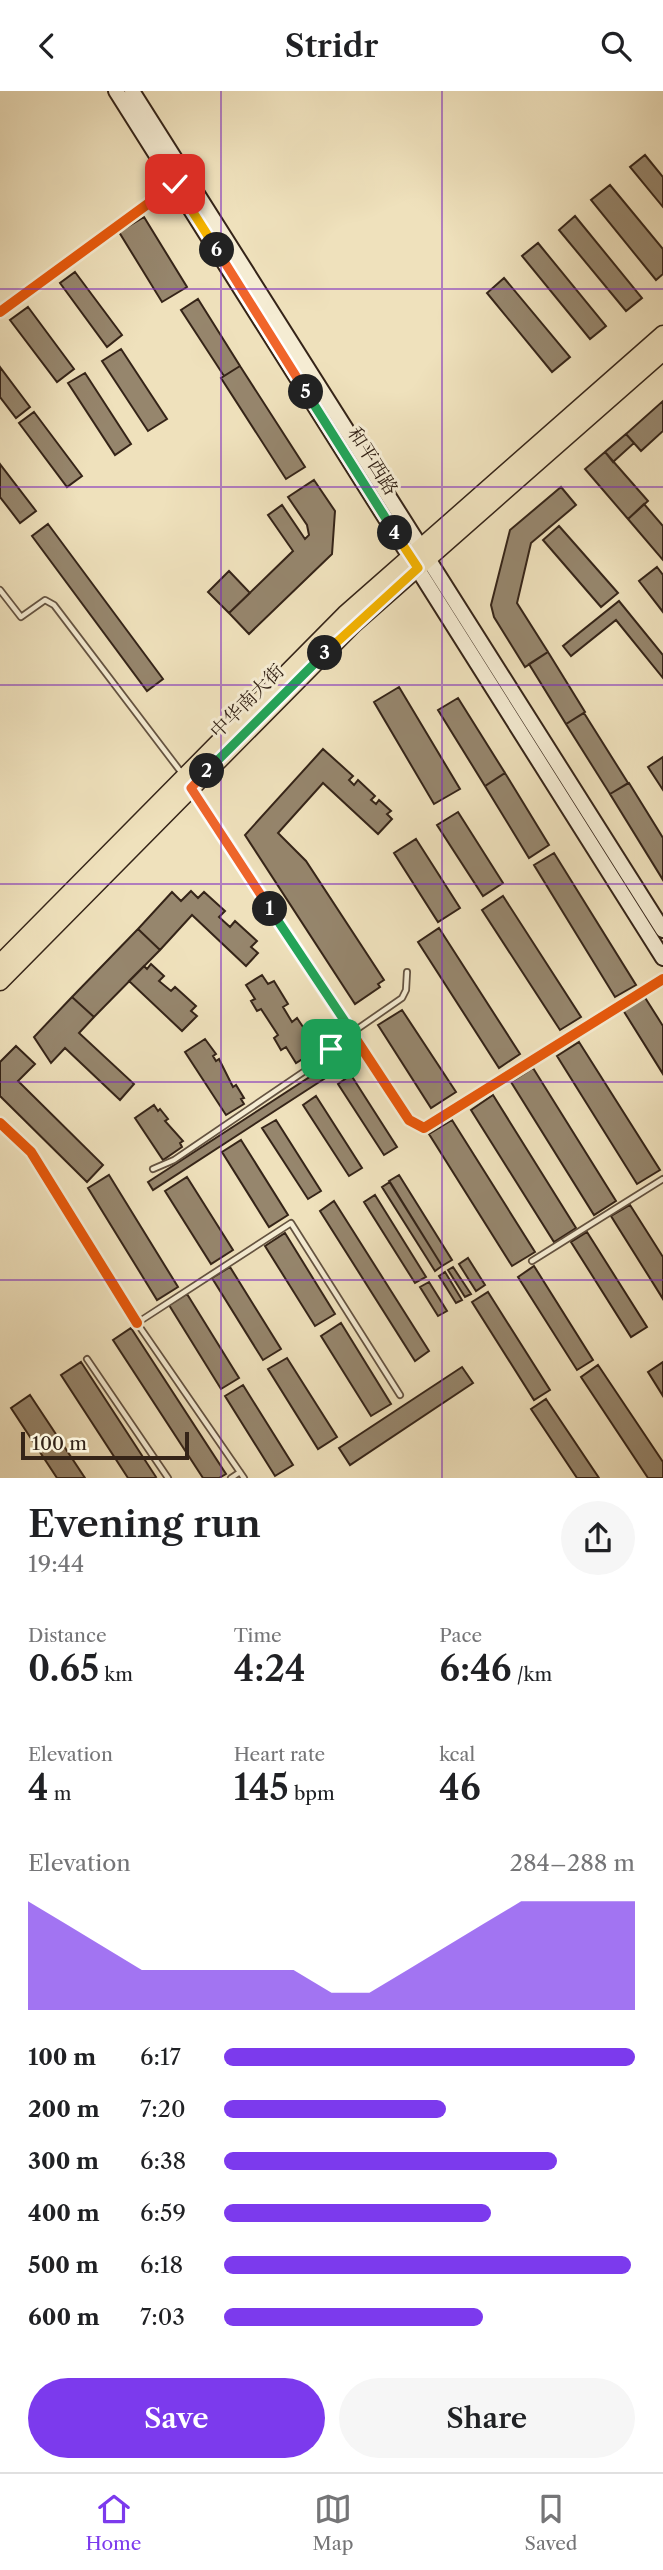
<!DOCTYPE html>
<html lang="en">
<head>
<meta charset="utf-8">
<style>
  :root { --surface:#fff; --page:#f6f6f6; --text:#202124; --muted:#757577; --line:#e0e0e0; --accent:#7c3aed }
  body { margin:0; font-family:"Libre Caslon Text","Noto Serif SC",serif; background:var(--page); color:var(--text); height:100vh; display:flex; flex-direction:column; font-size:26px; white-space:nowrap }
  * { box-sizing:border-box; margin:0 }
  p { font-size:23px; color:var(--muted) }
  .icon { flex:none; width:38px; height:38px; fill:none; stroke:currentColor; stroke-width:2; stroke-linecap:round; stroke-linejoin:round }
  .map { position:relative; height:1387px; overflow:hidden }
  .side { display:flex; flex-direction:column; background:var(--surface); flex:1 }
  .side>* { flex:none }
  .scale { position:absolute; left:21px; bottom:18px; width:168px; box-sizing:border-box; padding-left:7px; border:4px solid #352418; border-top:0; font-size:19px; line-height:24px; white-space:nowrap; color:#352418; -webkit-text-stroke:5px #f5ecd3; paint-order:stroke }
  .pin { position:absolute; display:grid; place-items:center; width:60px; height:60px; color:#fff; margin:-30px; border-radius:14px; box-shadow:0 4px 10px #0006 }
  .km { position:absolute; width:35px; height:35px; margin:-18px; border-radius:50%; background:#222; color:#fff; font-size:19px; line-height:35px; text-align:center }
  .round { display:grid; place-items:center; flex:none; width:74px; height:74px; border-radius:37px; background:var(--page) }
  .head { display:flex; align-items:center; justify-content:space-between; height:119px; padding:0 28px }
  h1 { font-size:38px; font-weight:600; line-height:52px }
  .metrics { display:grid; grid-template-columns:repeat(3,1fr); gap:10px; height:119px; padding:7px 28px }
  .metrics div { display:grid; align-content:center }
  .metrics b { font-size:35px; font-weight:600 }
  .metrics small { font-size:19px; font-weight:400 }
  .metrics p { font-size:19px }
  .chart { height:196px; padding:14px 28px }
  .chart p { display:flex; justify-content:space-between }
  .chart svg { width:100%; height:126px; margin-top:7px; fill:var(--accent); opacity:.7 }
  .cta { display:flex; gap:14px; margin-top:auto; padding:14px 28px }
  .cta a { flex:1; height:80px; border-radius:42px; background:var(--accent); color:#fff; font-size:28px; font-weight:600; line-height:80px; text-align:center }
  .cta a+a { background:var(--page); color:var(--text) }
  ul { padding:0 28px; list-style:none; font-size:23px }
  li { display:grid; grid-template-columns:112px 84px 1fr; align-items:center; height:52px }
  li i { height:18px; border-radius:9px; background:var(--accent) }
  header { display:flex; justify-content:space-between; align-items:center; height:91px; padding:0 28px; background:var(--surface); font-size:32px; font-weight:600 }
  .tab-bar { display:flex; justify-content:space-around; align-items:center; height:98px; border-top:2px solid var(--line); background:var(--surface); font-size:19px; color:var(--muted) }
  .tab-bar a { display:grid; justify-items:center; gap:4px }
  .tab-bar .on { color:var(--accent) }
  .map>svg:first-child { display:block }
  .building { fill:#96866d; stroke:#352418; stroke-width:2 }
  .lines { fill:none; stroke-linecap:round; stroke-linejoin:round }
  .lane-casing { stroke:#645341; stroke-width:8 }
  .street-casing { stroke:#645341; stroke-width:13 }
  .secondary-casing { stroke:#352418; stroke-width:18 }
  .primary-casing { stroke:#352418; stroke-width:19 }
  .lane { stroke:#f5ecd3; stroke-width:4.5 }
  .street { stroke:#f5ecd3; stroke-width:10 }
  .secondary { stroke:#f5ecd3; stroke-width:14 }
  .primary { stroke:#efe1bc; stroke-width:16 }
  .cycleway-casing { stroke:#f5ecd3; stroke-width:15 }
  .cycleway { stroke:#e8590c; stroke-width:10 }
  .split-1-casing { stroke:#fff; stroke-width:14 }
  .split-2-casing { stroke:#fff; stroke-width:14 }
  .split-3-casing { stroke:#fff; stroke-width:14 }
  .split-4-casing { stroke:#fff; stroke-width:14 }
  .split-5-casing { stroke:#fff; stroke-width:14 }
  .split-6-casing { stroke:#fff; stroke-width:14 }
  .split-7-casing { stroke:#fff; stroke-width:14 }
  .split-1 { stroke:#22a559; stroke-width:9 }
  .split-2 { stroke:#f0652b; stroke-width:9 }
  .split-3 { stroke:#22a559; stroke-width:9 }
  .split-4 { stroke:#f5b400; stroke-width:9 }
  .split-5 { stroke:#22a559; stroke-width:9 }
  .split-6 { stroke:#f0652b; stroke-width:9 }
  .split-7 { stroke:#f5b400; stroke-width:9 }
  .grid { fill:none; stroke:#7b2cbf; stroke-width:2; stroke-opacity:0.55 }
  .labels { text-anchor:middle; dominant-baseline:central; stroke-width:6; stroke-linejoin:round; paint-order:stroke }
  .street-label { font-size:19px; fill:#352418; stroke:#f5ecd3 }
</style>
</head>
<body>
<header><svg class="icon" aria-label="back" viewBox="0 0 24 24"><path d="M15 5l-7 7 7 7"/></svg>Stridr<svg class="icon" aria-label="search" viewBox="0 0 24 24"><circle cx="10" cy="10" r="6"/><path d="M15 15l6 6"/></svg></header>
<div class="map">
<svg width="663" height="1387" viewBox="0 0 663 1387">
  <rect width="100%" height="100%" fill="#efe1bc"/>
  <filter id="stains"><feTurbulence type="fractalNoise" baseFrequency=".00286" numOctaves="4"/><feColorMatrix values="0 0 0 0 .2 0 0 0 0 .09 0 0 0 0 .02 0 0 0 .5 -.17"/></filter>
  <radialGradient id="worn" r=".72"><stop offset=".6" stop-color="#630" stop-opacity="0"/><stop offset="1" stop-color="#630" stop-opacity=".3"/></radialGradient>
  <path class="building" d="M 645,64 L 663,86 L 663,116 L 630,76 Z
    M 610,94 L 663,158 L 663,183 L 656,189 L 591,109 Z
    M 575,125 L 642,207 L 626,220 L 559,139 Z
    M 144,126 L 187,196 L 162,211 L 119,141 Z
    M 538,152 L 606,235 L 590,248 L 522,165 Z
    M 75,181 L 122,244 L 107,256 L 60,192 Z
    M 504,187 L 570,266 L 552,281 L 487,202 Z
    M 198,208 L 240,275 L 224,285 L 181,219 Z
    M 28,216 L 74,278 L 57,291 L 10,229 Z
    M 121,258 L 167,328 L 148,340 L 102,270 Z
    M 240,275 L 305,376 L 286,388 L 221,287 Z
    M 0,276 L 30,316 L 16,327 L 0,306 Z
    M 85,282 L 131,353 L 115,364 L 68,292 Z
    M 663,310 L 663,340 L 641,360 L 626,343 Z
    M 34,321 L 82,385 L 67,396 L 19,332 Z
    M 626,343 L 634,352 L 613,371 L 605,361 Z
    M 605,361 L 648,410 L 628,428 L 585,378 Z
    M 0,373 L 36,420 L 20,432 L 0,406 Z
    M 314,389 L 335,420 L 332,463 L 249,543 L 229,522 L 293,460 L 268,424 L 282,414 L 305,448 L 309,444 L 307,434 L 288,406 Z
    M 561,396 L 576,414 L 531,452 L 517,512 L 548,561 L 525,576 L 494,526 L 491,514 L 510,439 Z
    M 644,413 L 663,435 L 663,469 L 628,428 Z
    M 48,433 L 163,588 L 147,600 L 32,445 Z
    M 559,435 L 618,502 L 601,516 L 543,449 Z
    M 657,476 L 663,484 L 663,521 L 639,490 Z
    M 229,480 L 250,502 L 229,522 L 208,501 Z
    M 619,510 L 663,564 L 663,587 L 616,529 L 571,565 L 563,555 Z
    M 548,561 L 585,621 L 566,633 L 529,573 Z
    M 399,596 L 460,698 L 434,713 L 374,611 Z
    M 458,607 L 505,682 L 485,695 L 438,619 Z
    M 584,622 L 628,692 L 610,703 L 566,633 Z
    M 323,658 L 353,685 L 349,689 L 354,694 L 358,689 L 375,705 L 371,709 L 376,713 L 379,709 L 391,720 L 387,723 L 392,728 L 378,743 L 323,692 L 278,742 L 306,770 L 384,889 L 378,893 L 380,896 L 355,913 L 245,744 Z
    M 663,666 L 663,699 L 648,676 Z
    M 505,682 L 549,754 L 529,767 L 485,695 Z
    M 629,692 L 663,747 L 663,789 L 610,703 Z
    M 458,721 L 503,792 L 483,805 L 437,734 Z
    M 416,748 L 460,817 L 438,831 L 394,762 Z
    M 554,762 L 636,894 L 615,906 L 534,774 Z
    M 191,800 L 198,807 L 204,801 L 225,820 L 219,826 L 230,836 L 235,830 L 257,850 L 251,856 L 258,862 L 246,875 L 192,824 L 160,859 L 138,838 L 172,801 L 181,810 Z
    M 503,805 L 581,926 L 560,939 L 482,819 Z
    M 439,837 L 520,963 L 499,977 L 418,851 Z
    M 138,838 L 160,859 L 94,926 L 72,906 Z
    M 151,873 L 164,885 L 159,890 L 171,900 L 175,896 L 196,915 L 191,920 L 197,925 L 182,940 L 129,890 L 144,875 L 147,878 Z
    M 262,884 L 268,893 L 274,890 L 288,913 L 283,916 L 292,931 L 297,927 L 313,951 L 307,955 L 312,962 L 296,972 L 286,956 L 281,959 L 274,947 L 278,944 L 261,918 L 257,920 L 251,910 L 255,908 L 246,894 Z
    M 644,905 L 663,935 L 663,983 L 623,919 Z
    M 72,906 L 94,926 L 79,942 L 134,993 L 120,1009 L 65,957 L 51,972 L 34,946 Z
    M 402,919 L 456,1001 L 431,1017 L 378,934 Z
    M 205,948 L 216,963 L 213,965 L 216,970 L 219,968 L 233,996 L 236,994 L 244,1007 L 241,1008 L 244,1013 L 226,1024 L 185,961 Z
    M 579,951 L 660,1079 L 637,1093 L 557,965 Z
    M 16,955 L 35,973 L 18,990 L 103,1074 L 87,1091 L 0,1005 L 0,971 Z
    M 533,977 L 616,1110 L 594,1124 L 511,991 Z
    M 322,978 L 327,986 L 153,1099 L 148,1091 Z
    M 351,984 L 397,1056 L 384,1064 L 338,993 Z
    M 493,1004 L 576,1137 L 554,1151 L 471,1019 Z
    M 316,1005 L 362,1077 L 349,1085 L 303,1014 Z
    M 154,1014 L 158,1020 L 160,1018 L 168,1028 L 165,1030 L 183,1050 L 180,1052 L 182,1056 L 163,1069 L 135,1027 Z
    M 276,1029 L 321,1100 L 308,1108 L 262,1037 Z
    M 452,1029 L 535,1161 L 512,1175 L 429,1043 Z
    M 241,1049 L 288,1124 L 269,1136 L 222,1061 Z
    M 109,1084 L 178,1196 L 157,1209 L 88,1097 Z
    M 399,1084 L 452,1169 L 442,1175 L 389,1090 Z
    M 187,1086 L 233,1159 L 211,1173 L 165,1100 Z
    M 390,1091 L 442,1175 L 435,1180 L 382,1096 Z
    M 375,1104 L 426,1186 L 415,1192 L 364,1111 Z
    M 334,1110 L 429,1260 L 415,1270 L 320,1120 Z
    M 630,1114 L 663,1166 L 663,1208 L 611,1125 Z
    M 587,1141 L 647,1236 L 631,1246 L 571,1151 Z
    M 285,1142 L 335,1223 L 315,1235 L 265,1155 Z
    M 468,1167 L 485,1194 L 476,1200 L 459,1173 Z
    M 534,1175 L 593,1269 L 577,1279 L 518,1186 Z
    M 230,1176 L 281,1258 L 263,1269 L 212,1187 Z
    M 453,1176 L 471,1203 L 465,1206 L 448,1179 Z
    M 445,1181 L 462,1209 L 456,1212 L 439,1185 Z
    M 429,1191 L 447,1220 L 438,1225 L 420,1196 Z
    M 488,1201 L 550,1299 L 534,1309 L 472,1211 Z
    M 187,1203 L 239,1287 L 221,1298 L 169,1214 Z
    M 341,1232 L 391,1313 L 371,1325 L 321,1245 Z
    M 131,1237 L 226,1383 L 219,1387 L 203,1387 L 113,1249 Z
    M 287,1267 L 337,1346 L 318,1358 L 268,1278 Z
    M 81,1271 L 156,1386 L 154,1387 L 128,1387 L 61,1284 Z
    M 663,1271 L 663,1305 L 648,1281 Z
    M 598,1274 L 663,1371 L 663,1387 L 648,1387 L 581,1286 Z
    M 462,1276 L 473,1292 L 350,1374 L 339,1357 Z
    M 243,1294 L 293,1374 L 275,1385 L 225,1305 Z
    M 30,1304 L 85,1387 L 57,1387 L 11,1317 Z
    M 546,1308 L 599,1387 L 577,1387 L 531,1318 Z"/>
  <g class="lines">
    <g class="lane-casing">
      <path id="lane" d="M 0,499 L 21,526 L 45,509 L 54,514 L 181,681
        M 353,941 L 402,907 L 406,899 L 407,881
        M 153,1078 L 174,1069 L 321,969 L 345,933
        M 532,1170 L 663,1088
        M 87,1268 L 168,1387
        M 231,1387 L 240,1381
        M 244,1387 L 137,1232 L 291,1132 L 400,1304"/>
    </g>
    <g class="street-casing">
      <path id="street" d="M 0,221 L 175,93
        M 191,697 L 409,1029 L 424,1037 L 663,888
        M 0,1032 L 31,1061 L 137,1232"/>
    </g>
    <g class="secondary-casing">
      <path id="secondary" d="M 116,0 L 663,867
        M 132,0 L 663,839"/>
    </g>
    <g class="primary-casing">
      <path id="primary" d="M 0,872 L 345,523 L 663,243
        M 0,891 L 354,533 L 663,261"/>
    </g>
    <use href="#lane" class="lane"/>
    <use href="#street" class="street"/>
    <use href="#secondary" class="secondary"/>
    <use href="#primary" class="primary"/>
    <g class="cycleway-casing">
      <path id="cycleway" d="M 0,221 L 175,93
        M 191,697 L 409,1029 L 424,1037 L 663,888
        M 0,1032 L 31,1061 L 137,1232"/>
    </g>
    <use href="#cycleway" class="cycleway"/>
  </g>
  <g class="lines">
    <g class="split-1-casing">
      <path id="split-1" d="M 270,818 L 346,932 L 331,958"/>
    </g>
    <g class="split-2-casing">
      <path id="split-2" d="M 207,680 L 191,697 L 270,818"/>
    </g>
    <g class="split-3-casing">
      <path id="split-3" d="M 207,680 L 325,562"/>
    </g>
    <g class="split-4-casing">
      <path id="split-4" d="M 325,562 L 418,477 L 395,442"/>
    </g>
    <g class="split-5-casing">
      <path id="split-5" d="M 306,301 L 395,442"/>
    </g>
    <g class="split-6-casing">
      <path id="split-6" d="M 217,159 L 306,301"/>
    </g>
    <g class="split-7-casing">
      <path id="split-7" d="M 175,93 L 217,159"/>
    </g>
    <use href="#split-1" class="split-1"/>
    <use href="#split-2" class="split-2"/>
    <use href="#split-3" class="split-3"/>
    <use href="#split-4" class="split-4"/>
    <use href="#split-5" class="split-5"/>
    <use href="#split-6" class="split-6"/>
    <use href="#split-7" class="split-7"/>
  </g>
  <path class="grid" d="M 221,0 L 221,1387M 442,0 L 442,1387M 0,198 L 663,198M 0,396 L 663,396M 0,594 L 663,594M 0,793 L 663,793M 0,991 L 663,991M 0,1189 L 663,1189"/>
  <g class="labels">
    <g class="street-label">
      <text transform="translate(373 370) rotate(58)">和平西路</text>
      <text transform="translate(247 610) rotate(-45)">中华南大街</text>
    </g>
  </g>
  <rect width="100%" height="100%" filter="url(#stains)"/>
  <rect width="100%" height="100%" fill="url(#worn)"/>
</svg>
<div class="scale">100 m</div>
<div class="pin" style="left:331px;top:958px;background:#1e9e55"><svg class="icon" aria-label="arrive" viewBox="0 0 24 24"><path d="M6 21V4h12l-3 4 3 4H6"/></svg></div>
<div class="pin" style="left:175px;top:93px;background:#d93025"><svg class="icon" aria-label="check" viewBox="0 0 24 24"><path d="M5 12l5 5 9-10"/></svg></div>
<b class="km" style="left:270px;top:818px">1</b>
<b class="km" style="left:207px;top:680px">2</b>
<b class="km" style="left:325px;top:562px">3</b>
<b class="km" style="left:395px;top:442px">4</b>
<b class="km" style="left:306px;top:301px">5</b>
<b class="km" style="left:217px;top:159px">6</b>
</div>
<section class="side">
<div class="head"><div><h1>Evening run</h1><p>19:44</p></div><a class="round"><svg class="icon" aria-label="share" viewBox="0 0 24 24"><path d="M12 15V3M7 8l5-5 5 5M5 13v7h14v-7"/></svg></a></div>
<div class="metrics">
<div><p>Distance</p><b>0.65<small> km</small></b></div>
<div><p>Time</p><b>4:24</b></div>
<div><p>Pace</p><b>6:46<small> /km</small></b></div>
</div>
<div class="metrics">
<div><p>Elevation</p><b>4<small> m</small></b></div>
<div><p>Heart rate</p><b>145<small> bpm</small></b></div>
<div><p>kcal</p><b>46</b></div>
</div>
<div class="chart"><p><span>Elevation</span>284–288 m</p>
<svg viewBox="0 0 160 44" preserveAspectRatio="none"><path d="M0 44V6L10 14L20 22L30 30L40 30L50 30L60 30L70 30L80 38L90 38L100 30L110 22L120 14L130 6L140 6L150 6L160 6V44z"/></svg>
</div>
<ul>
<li><b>100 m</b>6:17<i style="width:100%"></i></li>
<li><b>200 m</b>7:20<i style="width:54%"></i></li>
<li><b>300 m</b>6:38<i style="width:81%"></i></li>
<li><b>400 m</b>6:59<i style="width:65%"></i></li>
<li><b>500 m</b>6:18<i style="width:99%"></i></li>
<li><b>600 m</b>7:03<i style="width:63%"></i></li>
</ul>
<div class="cta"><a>Save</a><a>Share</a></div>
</section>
<nav class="tab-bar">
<a class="on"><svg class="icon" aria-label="home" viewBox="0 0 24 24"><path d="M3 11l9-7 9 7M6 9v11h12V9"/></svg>Home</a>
<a><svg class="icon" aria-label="map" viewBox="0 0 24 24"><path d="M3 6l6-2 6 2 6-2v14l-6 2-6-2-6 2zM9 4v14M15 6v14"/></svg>Map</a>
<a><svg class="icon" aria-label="saved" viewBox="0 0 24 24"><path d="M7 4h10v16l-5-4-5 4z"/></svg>Saved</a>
</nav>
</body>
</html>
